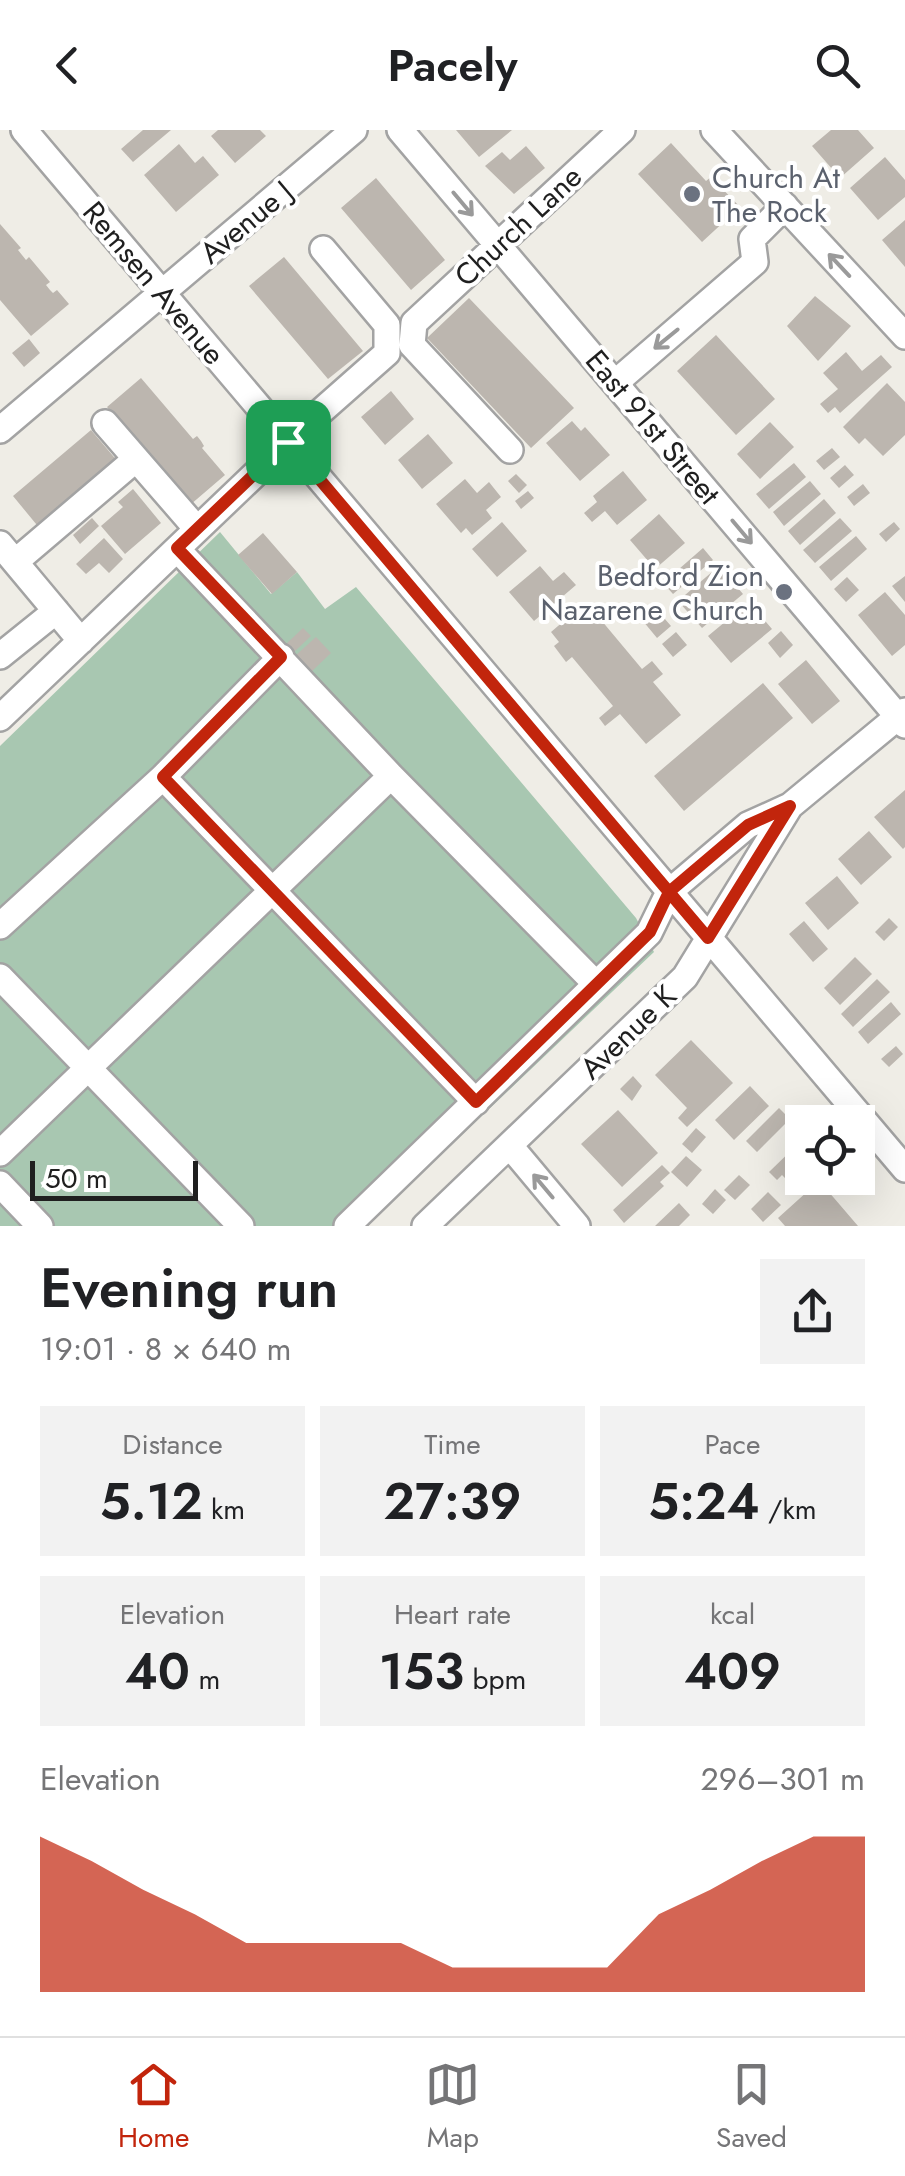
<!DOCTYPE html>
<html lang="en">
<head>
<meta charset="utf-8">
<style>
  :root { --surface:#fff; --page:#f2f2f2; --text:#202124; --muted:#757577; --line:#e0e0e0; --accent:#c2250c }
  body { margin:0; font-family:Jost,sans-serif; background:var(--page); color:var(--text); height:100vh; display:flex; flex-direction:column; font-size:38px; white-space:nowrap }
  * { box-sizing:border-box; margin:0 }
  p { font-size:32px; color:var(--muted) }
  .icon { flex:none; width:55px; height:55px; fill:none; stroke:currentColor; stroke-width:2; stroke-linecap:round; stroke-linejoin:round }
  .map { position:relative; height:1096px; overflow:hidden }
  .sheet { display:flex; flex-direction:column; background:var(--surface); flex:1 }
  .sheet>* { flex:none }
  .buttons { position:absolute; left:785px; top:975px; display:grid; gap:20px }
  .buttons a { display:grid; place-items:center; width:90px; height:90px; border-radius:0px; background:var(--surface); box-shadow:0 10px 40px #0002; font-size:50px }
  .scale { position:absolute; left:30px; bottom:25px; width:168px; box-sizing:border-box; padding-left:10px; border:5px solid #1f1f1f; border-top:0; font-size:28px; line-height:35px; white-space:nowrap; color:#1f1f1f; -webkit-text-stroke:8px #fff; paint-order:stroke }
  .pin { position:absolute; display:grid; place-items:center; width:85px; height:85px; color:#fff; margin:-42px; border-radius:20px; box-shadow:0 5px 15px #0006 }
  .round { display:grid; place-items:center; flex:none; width:105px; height:105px; border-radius:0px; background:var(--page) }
  .overview { display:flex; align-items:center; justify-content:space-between; height:170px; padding:0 40px }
  h1 { font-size:55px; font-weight:600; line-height:75px }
  .figures { display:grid; grid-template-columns:repeat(3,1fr); gap:15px; height:170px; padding:10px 40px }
  .figures div { display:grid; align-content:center; border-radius:0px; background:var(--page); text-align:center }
  .figures b { font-size:50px; font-weight:600 }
  .figures small { font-size:28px; font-weight:400 }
  .figures p { font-size:28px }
  .chart { height:280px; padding:20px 40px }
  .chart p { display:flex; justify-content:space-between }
  .chart svg { width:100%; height:180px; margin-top:10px; fill:var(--accent); opacity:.7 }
  header { display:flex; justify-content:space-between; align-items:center; height:130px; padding:0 40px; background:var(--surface); font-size:45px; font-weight:600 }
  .menu { display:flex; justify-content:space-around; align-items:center; height:140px; border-top:2px solid var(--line); background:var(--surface); font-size:28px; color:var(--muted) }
  .menu a { display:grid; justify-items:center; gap:5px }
  .menu .active { color:var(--accent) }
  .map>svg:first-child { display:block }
  .cemetery { fill:#a8c7b1 }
  .building { fill:#bcb6af }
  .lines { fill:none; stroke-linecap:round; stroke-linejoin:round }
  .minor-casing { stroke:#a3a3a3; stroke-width:30 }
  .minor { stroke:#fff; stroke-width:25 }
  .oneway { stroke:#9a9a9a }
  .route-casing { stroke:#fff; stroke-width:20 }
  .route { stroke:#c2250c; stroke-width:12 }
  .worship-dot { fill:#6b7280; stroke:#fff; stroke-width:4 }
  .labels { text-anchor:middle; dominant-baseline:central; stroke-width:8; stroke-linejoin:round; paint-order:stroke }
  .worship-label { font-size:30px; fill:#5b616d; stroke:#fff; text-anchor:start }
  .street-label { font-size:30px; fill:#1f1f1f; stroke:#fff }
</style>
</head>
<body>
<header><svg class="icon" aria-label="back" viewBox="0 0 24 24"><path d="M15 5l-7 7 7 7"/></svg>Pacely<svg class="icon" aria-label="search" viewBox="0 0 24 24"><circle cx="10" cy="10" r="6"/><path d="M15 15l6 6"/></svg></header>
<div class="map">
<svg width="905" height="1096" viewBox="0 0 905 1096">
  <rect width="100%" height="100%" fill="#efede6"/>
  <path class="cemetery" d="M 220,402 L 271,464 L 297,442 L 325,479 L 356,457 L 636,788 L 654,822 L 366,1096 L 0,1096 L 0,616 Z"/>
  <path class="building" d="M 143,0 L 171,0 L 133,32 L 121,19 Z
    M 218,0 L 260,0 L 266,6 L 235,33 L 211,6 Z
    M 456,0 L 512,0 L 479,27 Z
    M 831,0 L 858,0 L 874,18 L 840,48 L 812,16 Z
    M 671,13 L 706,51 L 711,47 L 740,77 L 702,112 L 638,44 Z
    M 179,14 L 195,33 L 203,26 L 219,45 L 176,82 L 144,45 Z
    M 526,16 L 545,38 L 514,64 L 485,36 L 502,22 L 510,30 Z
    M 885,27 L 905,50 L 905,67 L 878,90 L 850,58 Z
    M 376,48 L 445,130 L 411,160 L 341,78 Z
    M 905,90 L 905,137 L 882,110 Z
    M 0,94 L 21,118 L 18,120 L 26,130 L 29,127 L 50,152 L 46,155 L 50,160 L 53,163 L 57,160 L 69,174 L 31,206 L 0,170 Z
    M 284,127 L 363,221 L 328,249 L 249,156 Z
    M 815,166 L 851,196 L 818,231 L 787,196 Z
    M 469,168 L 574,278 L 531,318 L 427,208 Z
    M 716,205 L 775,269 L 736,305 L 677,241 Z
    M 29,209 L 40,223 L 24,237 L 12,223 Z
    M 846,222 L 862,241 L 881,225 L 892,237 L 840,283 L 835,277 L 828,283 L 820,274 L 838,259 L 823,243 Z
    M 141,248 L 193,309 L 197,306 L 201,311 L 204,316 L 202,318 L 225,345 L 190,375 L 107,277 Z
    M 887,253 L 905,272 L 905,305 L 883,326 L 865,308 L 859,314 L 843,297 Z
    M 391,261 L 414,289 L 385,315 L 361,287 Z
    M 572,291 L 581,301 L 585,297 L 610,325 L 580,351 L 546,313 Z
    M 770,292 L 794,317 L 760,349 L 737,324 Z
    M 91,300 L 119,333 L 41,400 L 13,366 Z
    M 428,304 L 453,333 L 422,359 L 398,330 Z
    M 832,318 L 840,327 L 824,340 L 816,331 Z
    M 794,333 L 806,347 L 769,379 L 756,364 Z
    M 845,335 L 854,345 L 839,358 L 830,348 Z
    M 623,341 L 647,370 L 617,395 L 605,381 L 592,392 L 584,383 L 597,372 L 593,366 Z
    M 516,344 L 527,355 L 519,363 L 508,351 Z
    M 465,349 L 477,363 L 489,352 L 501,367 L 486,380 L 492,388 L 472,405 L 466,398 L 461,403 L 436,374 Z
    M 810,351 L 821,364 L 784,396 L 773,382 Z
    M 863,354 L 870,363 L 854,376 L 847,367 Z
    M 133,359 L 161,393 L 125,424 L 101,396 L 123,377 L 118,372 Z
    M 528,361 L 534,368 L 521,379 L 515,371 Z
    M 824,369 L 836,383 L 800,415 L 788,401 Z
    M 659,384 L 685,413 L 655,439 L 630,410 Z
    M 92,388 L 99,396 L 80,414 L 73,405 Z
    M 840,388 L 852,401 L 815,433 L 803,420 Z
    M 502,392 L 527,421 L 497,447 L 472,419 Z
    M 894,392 L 900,399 L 886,412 L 879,404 Z
    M 263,403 L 297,442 L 272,464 L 238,425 Z
    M 856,406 L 867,419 L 831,451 L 819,437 Z
    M 104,408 L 123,429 L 109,443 L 99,433 L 86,444 L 76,434 Z
    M 703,418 L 713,430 L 673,464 L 663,453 Z
    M 540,436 L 553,451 L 564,442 L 576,455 L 534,491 L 509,462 Z
    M 719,436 L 743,464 L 702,498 L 678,471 Z
    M 905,446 L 905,472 L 892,456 Z
    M 847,447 L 859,460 L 846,472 L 834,459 Z
    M 885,462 L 905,485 L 905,515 L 892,526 L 858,485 Z
    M 586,472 L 642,539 L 652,531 L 663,544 L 653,552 L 681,585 L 646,614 L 620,584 L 605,596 L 599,588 L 613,576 L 572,527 L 566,532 L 554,516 L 559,512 L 551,502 Z
    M 749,472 L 772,499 L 731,533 L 708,506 Z
    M 651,473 L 671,496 L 657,508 L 638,485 Z
    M 303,498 L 311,506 L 293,523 L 285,515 Z
    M 781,501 L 793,515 L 780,528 L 768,513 Z
    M 676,502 L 687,515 L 673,527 L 662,514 Z
    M 316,507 L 331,523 L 310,543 L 295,526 Z
    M 806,530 L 840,571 L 812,594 L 778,554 Z
    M 763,553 L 793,588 L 684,681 L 654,646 Z
    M 905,660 L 905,717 L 903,719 L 874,687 Z
    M 869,701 L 892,727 L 861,755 L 838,729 Z
    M 837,746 L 859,773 L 828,800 L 805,773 Z
    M 889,788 L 898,797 L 884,811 L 875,802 Z
    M 804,791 L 828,819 L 813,832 L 789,804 Z
    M 855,827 L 872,844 L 840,875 L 824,858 Z
    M 877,849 L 890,862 L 853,897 L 841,884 Z
    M 891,872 L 901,884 L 868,914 L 858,902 Z
    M 691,910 L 733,953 L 687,997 L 678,988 L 687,978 L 655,945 Z
    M 896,916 L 903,924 L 889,937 L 881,929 Z
    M 633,946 L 642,956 L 632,971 L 620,959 Z
    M 750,956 L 769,976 L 734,1010 L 715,990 Z
    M 779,978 L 790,989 L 757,1022 L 746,1011 Z
    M 618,980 L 658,1023 L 622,1057 L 581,1014 Z
    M 696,998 L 706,1007 L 692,1023 L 682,1014 Z
    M 802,1010 L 802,1031 L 785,1048 L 782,1045 L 777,1050 L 769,1042 Z
    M 686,1026 L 702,1040 L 687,1057 L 671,1042 Z
    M 662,1035 L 670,1043 L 660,1052 L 664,1056 L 624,1093 L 613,1080 Z
    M 739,1045 L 750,1055 L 735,1070 L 724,1060 Z
    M 819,1051 L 834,1068 L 858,1096 L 785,1096 L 778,1088 Z
    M 715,1059 L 726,1070 L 713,1084 L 702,1074 Z
    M 768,1062 L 781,1075 L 763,1092 L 751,1079 Z
    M 679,1073 L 690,1085 L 679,1096 L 655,1096 Z"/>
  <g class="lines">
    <g class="minor-casing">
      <path id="minor" d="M 24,0 L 905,1039
        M 400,0 L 905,595
        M 714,0 L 905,206
        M 615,253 L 755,132 L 752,109 L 785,76
        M 105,293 L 197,399
        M 0,300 L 354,0
        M 510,320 L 412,215 L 414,193 L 622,0
        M 0,414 L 81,511
        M 177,419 L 391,646 L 596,854
        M 15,432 L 136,329
        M 0,526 L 56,481
        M 0,588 L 319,283 L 387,223 L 387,195 L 323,119
        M 163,647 L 476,972
        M 0,796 L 163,647 L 281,527
        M 0,847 L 241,1096
        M 510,1016 L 577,1096
        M 0,1023 L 391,646
        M 0,1054 L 40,1096
        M 347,1096 L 649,803 L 669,762 L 748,695 L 790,676 L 905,581
        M 425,1096 L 685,847 L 790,676"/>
    </g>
    <use href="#minor" class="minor"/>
  </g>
  <defs><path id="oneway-shaft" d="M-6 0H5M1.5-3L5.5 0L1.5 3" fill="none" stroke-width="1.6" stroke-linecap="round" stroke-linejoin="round" transform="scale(2.5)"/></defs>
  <g class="oneway">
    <use href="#oneway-shaft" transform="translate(463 74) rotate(50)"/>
    <use href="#oneway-shaft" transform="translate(839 135) rotate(-133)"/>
    <use href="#oneway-shaft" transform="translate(666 209) rotate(141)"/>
    <use href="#oneway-shaft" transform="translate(742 402) rotate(50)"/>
    <use href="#oneway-shaft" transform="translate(543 1056) rotate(-130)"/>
  </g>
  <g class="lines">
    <g class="route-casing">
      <path id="route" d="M 288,312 L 177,418 L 281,527 L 163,647 L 476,972 L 650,802 L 669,762 L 708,808 L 790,676 L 748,695 L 669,762 L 288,312"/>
    </g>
    <use href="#route" class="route"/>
  </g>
  <g class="worship-dot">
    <circle cx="692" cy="64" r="10"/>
    <circle cx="784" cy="462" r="10"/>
  </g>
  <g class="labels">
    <g class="worship-label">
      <text x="712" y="47">Church At<tspan x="712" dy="34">The Rock</tspan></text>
      <text x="764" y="445" text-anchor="end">Bedford Zion<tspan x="764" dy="34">Nazarene Church</tspan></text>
    </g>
    <g class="street-label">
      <text transform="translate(246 92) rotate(-40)">Avenue J</text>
      <text transform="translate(518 96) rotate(-43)">Church Lane</text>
      <text transform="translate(154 153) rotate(50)">Remsen Avenue</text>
      <text transform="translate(653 297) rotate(50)">East 91st Street</text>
      <text transform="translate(628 902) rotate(-44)">Avenue K</text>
    </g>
  </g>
</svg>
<div class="buttons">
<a><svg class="icon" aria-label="locate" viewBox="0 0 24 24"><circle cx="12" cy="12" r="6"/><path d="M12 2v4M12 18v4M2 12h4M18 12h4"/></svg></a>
</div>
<div class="scale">50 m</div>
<div class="pin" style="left:288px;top:312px;background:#1e9e55"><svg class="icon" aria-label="arrive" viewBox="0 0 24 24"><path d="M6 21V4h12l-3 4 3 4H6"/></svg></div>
</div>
<section class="sheet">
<div class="overview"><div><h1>Evening run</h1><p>19:01 · 8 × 640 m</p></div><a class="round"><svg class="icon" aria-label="share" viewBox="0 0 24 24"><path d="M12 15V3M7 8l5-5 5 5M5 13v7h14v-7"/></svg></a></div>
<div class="figures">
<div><p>Distance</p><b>5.12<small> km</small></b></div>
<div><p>Time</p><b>27:39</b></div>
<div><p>Pace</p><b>5:24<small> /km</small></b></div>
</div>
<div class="figures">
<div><p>Elevation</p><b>40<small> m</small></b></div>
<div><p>Heart rate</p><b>153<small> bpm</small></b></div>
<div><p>kcal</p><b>409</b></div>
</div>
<div class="chart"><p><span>Elevation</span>296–301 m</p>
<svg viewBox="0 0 160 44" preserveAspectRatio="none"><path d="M0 44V6L10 12L20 19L30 25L40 32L50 32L60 32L70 32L80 38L90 38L100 38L110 38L120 25L130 19L140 12L150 6L160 6V44z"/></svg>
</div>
</section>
<nav class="menu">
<a class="active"><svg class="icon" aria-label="home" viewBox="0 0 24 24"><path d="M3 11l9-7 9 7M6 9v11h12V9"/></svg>Home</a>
<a><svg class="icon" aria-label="map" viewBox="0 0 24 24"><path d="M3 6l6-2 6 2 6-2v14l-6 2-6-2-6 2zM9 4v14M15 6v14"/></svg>Map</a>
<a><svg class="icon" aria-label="saved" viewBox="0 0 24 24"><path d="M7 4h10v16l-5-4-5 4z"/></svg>Saved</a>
</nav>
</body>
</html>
